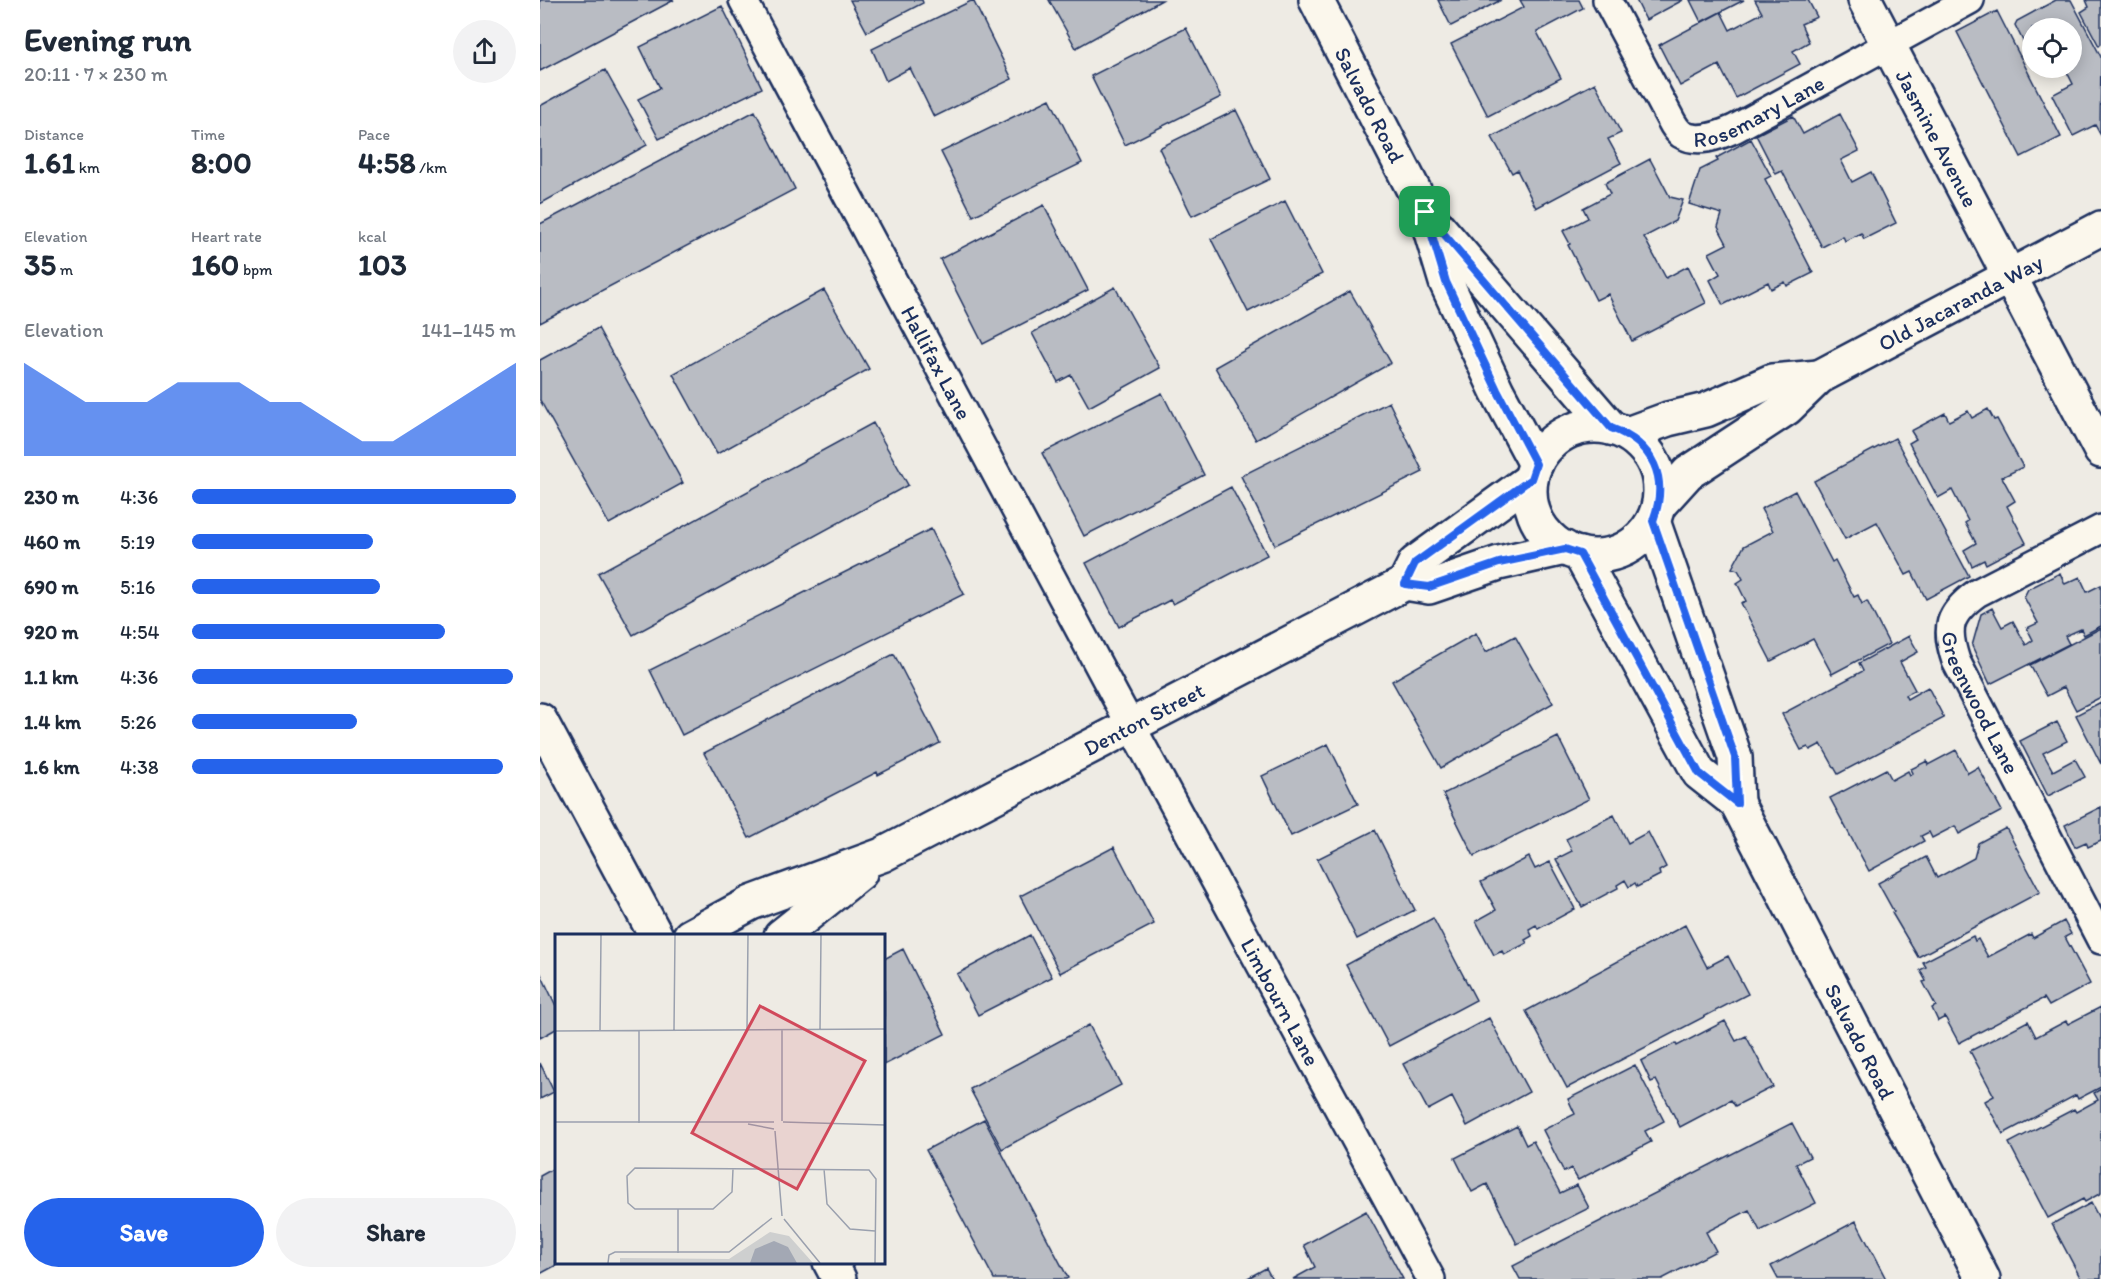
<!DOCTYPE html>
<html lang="en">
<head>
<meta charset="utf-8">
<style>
  :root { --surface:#fff; --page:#f2f2f3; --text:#1f2937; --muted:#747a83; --accent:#2563eb }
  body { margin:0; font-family:Itim,sans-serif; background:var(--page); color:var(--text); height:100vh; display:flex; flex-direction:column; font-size:22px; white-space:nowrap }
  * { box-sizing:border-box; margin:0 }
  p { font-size:20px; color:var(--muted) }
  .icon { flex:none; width:33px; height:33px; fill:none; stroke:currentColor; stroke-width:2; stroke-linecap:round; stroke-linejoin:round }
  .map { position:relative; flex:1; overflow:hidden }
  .side { display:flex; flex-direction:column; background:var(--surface); width:540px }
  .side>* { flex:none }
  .fabs { position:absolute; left:1482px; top:18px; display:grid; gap:12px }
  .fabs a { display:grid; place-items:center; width:60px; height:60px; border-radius:50%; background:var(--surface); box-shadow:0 3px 15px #0003; font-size:30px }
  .pin { position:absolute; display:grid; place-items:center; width:51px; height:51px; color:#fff; margin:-26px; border-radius:12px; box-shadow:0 3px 9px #0006 }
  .round { display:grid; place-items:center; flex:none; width:63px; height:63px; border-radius:32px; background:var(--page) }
  .summary { display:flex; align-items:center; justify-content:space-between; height:102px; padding:0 24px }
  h1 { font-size:33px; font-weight:700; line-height:45px }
  .stats { display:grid; grid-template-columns:repeat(3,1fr); gap:9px; height:102px; padding:6px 24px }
  .stats div { display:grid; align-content:center }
  .stats b { font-size:30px; font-weight:700 }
  .stats small { font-size:16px; font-weight:400 }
  .stats p { font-size:16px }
  .chart { height:168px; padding:12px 24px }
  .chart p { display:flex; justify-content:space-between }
  .chart svg { width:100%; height:108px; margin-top:6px; fill:var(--accent); opacity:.7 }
  .cta { display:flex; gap:12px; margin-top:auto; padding:12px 24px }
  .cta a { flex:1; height:69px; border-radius:36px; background:var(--accent); color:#fff; font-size:24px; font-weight:700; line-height:69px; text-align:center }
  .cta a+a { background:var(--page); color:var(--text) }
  ul { padding:0 24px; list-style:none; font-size:20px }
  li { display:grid; grid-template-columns:96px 72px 1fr; align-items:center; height:45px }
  li i { height:15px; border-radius:8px; background:var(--accent) }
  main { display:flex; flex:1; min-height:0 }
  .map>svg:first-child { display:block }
  .building { fill:#b9bcc3; stroke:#1b2f5e; stroke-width:1.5 }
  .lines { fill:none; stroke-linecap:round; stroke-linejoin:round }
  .service-casing { stroke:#1b2f5e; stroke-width:32 }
  .minor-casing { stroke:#1b2f5e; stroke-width:38 }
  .primary-casing { stroke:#1b2f5e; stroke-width:38 }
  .service { stroke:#fbf7ec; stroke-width:27 }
  .minor { stroke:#fbf7ec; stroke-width:33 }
  .primary { stroke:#fbf7ec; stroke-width:33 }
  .route-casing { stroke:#fff; stroke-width:12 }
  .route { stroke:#2563eb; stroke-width:8 }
  .labels { text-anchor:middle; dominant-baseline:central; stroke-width:6; stroke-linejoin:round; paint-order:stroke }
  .street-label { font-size:22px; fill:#1b2f5e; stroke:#fbf7ec }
  .inset-road { fill:none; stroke:#9aa0ae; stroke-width:1.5 }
  .view { fill:#d1495b; fill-opacity:0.15; stroke:#d1495b; stroke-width:3 }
  .inset-edge { fill:none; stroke:#1b2f5e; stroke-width:3 }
</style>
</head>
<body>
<main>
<section class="side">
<div class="summary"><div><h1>Evening run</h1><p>20:11 · 7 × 230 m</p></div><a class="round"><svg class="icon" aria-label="share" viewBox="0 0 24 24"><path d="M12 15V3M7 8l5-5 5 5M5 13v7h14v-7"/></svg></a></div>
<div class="stats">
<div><p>Distance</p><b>1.61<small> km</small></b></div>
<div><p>Time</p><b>8:00</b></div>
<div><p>Pace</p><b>4:58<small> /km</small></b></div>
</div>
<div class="stats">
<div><p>Elevation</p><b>35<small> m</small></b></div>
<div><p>Heart rate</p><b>160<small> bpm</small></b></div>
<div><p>kcal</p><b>103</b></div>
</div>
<div class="chart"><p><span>Elevation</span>141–145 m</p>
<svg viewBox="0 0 160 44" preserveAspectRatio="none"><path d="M0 44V6L10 14L20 22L30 22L40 22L50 14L60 14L70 14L80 22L90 22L100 30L110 38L120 38L130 30L140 22L150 14L160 6V44z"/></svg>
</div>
<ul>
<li><b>230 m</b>4:36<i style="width:100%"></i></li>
<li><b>460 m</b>5:19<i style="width:56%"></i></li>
<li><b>690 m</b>5:16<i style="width:58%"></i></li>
<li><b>920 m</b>4:54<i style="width:78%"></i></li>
<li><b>1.1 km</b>4:36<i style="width:99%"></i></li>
<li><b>1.4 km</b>5:26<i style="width:51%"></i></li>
<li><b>1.6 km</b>4:38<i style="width:96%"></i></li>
</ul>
<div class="cta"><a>Save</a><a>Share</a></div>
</section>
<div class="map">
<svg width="1561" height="1279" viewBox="0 0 1561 1279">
  <rect width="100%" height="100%" fill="#eeebe4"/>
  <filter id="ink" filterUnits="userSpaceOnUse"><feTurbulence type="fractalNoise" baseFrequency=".0167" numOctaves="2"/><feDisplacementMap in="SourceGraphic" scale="12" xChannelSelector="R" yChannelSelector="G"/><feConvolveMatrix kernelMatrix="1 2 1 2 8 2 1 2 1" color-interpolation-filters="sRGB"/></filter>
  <g filter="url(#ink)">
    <path class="building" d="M 0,0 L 134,0 L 0,71 Z
      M 310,0 L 382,0 L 383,3 L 327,32 Z
      M 433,0 L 472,79 L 394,117 L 370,68 L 346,81 L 332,49 Z
      M 509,0 L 622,0 L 536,48 Z
      M 898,0 L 961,0 L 911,26 Z
      M 980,0 L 1039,0 L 1043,8 L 997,32 L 1021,78 L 948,116 L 911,44 L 984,7 Z
      M 1096,0 L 1143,0 L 1106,20 Z
      M 1150,0 L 1204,0 L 1161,22 Z
      M 1215,0 L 1268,0 L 1277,17 L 1261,24 L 1269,42 L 1253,51 L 1260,64 L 1196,98 L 1179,65 L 1140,86 L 1119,45 L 1181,12 L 1190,30 L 1222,13 Z
      M 1516,0 L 1531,0 L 1561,57 L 1560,134 L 1555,125 L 1533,136 L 1512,95 L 1533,84 L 1525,68 L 1532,68 L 1532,28 L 1492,28 L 1491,49 L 1486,47 L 1475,25 L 1477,21 Z
      M 1546,0 L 1561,0 L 1561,44 L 1559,46 L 1541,12 L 1549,7 Z
      M 182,6 L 222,88 L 119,139 L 98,99 L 120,88 L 100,47 Z
      M 1457,11 L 1521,137 L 1481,157 L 1417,32 Z
      M 646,28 L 681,97 L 585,145 L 551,76 Z
      M 65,70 L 107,145 L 0,204 L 0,106 Z
      M 1055,83 L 1081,133 L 1068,139 L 1081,163 L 996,208 L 977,170 L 972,173 L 952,137 Z
      M 510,99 L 542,163 L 433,216 L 401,152 Z
      M 696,110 L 730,179 L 652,216 L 619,148 Z
      M 215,111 L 255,189 L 0,323 L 0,224 Z
      M 1300,114 L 1319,151 L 1301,160 L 1312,182 L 1331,172 L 1356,223 L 1324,239 L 1321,233 L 1305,241 L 1303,236 L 1282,247 L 1242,171 L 1236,174 L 1216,135 L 1253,116 L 1263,134 Z
      M 1211,139 L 1231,176 L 1225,179 L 1273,273 L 1247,286 L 1245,282 L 1231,289 L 1228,282 L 1183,305 L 1170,280 L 1180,274 L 1169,253 L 1187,244 L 1178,227 L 1182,214 L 1149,204 L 1160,170 L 1178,161 L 1176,158 Z
      M 1110,159 L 1130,197 L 1143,200 L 1135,221 L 1104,237 L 1126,278 L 1148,266 L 1166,303 L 1092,341 L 1068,294 L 1056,300 L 1028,245 L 1030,244 L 1023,231 L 1048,218 L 1043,208 L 1070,194 L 1065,183 Z
      M 745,201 L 782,274 L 708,312 L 671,239 Z
      M 504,205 L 548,290 L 443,344 L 400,259 Z
      M 575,287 L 620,368 L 549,407 L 531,375 L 518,382 L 492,333 Z
      M 284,290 L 329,369 L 177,454 L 133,374 Z
      M 810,291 L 851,363 L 716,440 L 675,367 Z
      M 58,328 L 143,483 L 69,524 L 0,400 L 0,360 Z
      M 622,393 L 664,475 L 544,536 L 502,453 Z
      M 849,402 L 883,472 L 735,545 L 701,476 Z
      M 1448,409 L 1454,420 L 1457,419 L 1483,467 L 1462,477 L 1475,501 L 1467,506 L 1486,543 L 1446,564 L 1444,560 L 1432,566 L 1424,550 L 1436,543 L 1425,523 L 1428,521 L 1412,490 L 1398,498 L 1369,443 L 1376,439 L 1371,431 L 1405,413 L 1409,421 L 1428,411 L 1432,418 Z
      M 333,423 L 368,485 L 93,635 L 58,573 Z
      M 1355,438 L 1429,576 L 1386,599 L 1372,572 L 1366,575 L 1337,522 L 1305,539 L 1274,481 Z
      M 691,487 L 727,555 L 633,604 L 630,600 L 579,627 L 546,563 Z
      M 1255,491 L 1292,562 L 1295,560 L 1314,597 L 1318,595 L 1322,604 L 1327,601 L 1349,644 L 1292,674 L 1273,639 L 1231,661 L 1201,603 L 1206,601 L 1197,583 L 1203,579 L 1198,570 L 1192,568 L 1204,546 L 1233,531 L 1221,509 Z
      M 391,529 L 424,594 L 142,735 L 110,670 Z
      M 1520,573 L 1525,584 L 1540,577 L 1547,592 L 1561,585 L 1561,626 L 1544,635 L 1541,629 L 1525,636 L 1529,644 L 1450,684 L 1432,646 L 1441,614 L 1452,608 L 1462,627 L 1473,621 L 1486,645 L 1493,640 L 1487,628 L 1498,623 L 1484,597 L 1488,589 Z
      M 1561,628 L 1561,697 L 1536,710 L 1524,687 L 1507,696 L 1490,665 Z
      M 936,633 L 946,652 L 975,636 L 1013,703 L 901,768 L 852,681 Z
      M 1369,636 L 1378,652 L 1360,662 L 1375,690 L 1365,695 L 1367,699 L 1388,687 L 1404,718 L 1298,774 L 1281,744 L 1270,750 L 1268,747 L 1261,750 L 1242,714 L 1323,671 L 1319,663 Z
      M 354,654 L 400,743 L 338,775 L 337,772 L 209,838 L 164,753 Z
      M 1561,702 L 1561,764 L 1536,715 Z
      M 1517,722 L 1527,741 L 1503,753 L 1513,771 L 1535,759 L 1545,777 L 1508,796 L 1480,741 Z
      M 1018,737 L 1049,799 L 934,856 L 903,794 Z
      M 788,744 L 818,804 L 751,836 L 722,776 Z
      M 1416,750 L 1428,773 L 1438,767 L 1462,811 L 1419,834 L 1415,826 L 1392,838 L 1389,832 L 1381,836 L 1384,841 L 1329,871 L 1290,798 L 1346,769 L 1352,780 L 1368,771 L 1370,775 L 1373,773 L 1371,769 L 1387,761 L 1388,765 Z
      M 1561,807 L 1561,841 L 1548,847 L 1546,842 L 1535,847 L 1525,825 Z
      M 1074,815 L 1088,843 L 1108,832 L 1126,867 L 1119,871 L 1120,875 L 1097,887 L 1095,883 L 1089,887 L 1085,880 L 1077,885 L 1078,888 L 1042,907 L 1016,859 L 1032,851 L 1026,839 Z
      M 1466,828 L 1500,892 L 1378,957 L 1352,913 L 1354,912 L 1338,883 L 1386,857 L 1397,878 L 1434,858 L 1438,843 Z
      M 835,830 L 875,910 L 817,939 L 777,859 Z
      M 574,847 L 614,924 L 520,973 L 480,896 Z
      M 989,857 L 995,869 L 1010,862 L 1035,909 L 998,929 L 996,925 L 989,929 L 992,936 L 985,940 L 987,943 L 964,955 L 962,951 L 954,955 L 936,921 L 956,910 L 941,882 Z
      M 893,918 L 936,1000 L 849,1046 L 806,965 Z
      M 1524,921 L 1531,934 L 1525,937 L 1550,984 L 1509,1006 L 1504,998 L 1419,1043 L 1405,1017 L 1398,1021 L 1392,1008 L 1396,1006 L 1383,982 L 1386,981 L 1380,970 L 1386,967 L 1383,962 L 1433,936 L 1435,941 L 1438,939 L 1448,957 L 1491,934 L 1493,938 Z
      M 1145,925 L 1167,967 L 1188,956 L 1208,994 L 1027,1088 L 986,1011 Z
      M 490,935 L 512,977 L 438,1015 L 417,974 Z
      M 363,949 L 405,1034 L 344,1065 L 344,959 Z
      M 0,972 L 16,1006 L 16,1029 L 0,1038 Z
      M 1561,1007 L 1561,1087 L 1538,1099 L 1536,1095 L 1463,1134 L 1445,1101 L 1454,1096 L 1430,1051 L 1488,1021 L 1496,1037 L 1526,1021 L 1528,1024 Z
      M 949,1018 L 989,1092 L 927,1126 L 912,1097 L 888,1110 L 863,1064 Z
      M 1185,1021 L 1196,1041 L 1206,1036 L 1233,1087 L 1195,1106 L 1191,1100 L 1140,1127 L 1116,1080 L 1111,1082 L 1101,1061 L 1136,1043 L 1137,1046 Z
      M 549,1025 L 581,1085 L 462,1149 L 430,1089 Z
      M 0,1063 L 14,1092 L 0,1099 Z
      M 1095,1065 L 1124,1121 L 1105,1131 L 1111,1142 L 1038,1180 L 1031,1168 L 1024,1172 L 1003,1130 L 1035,1114 L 1028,1099 Z
      M 1561,1089 L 1561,1193 L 1545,1202 L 1543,1199 L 1508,1218 L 1469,1143 L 1534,1109 L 1536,1112 L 1558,1100 L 1554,1093 Z
      M 444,1119 L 528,1278 L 526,1279 L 454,1279 L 386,1150 Z
      M 1252,1123 L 1270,1157 L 1256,1164 L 1276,1203 L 1220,1231 L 1209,1210 L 1166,1232 L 1176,1251 L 1122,1279 L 980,1279 L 973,1266 Z
      M 977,1126 L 986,1145 L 993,1141 L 1020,1193 L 1037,1185 L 1049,1208 L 977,1244 L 947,1184 L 932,1192 L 915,1158 Z
      M 16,1167 L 16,1262 L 22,1262 L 0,1274 L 0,1176 Z
      M 1551,1203 L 1561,1222 L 1561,1279 L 1541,1279 L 1512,1224 Z
      M 826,1211 L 863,1279 L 753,1279 L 775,1267 L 764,1245 Z
      M 1316,1221 L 1346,1279 L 1238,1279 L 1231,1266 Z
      M 726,1268 L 732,1279 L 706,1279 Z"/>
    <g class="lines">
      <g class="service-casing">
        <g id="service">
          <path id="s1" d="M 203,0 L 575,696 L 891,1279"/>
          <path id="s2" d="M 1067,0 L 1132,122 C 1134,126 1138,131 1141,134 C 1157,144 1178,136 1194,129 L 1430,0"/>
          <path id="s3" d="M 1561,529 L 1437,593 C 1408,614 1405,628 1416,661 L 1561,940"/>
        </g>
      </g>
      <g class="minor-casing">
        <g id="minor">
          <path id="s4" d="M 1325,0 L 1561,451"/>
          <path d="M 1087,434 L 1128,419 L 1166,410 L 1232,381 L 1279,377"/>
          <path id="s5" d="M 1119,505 L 1148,473 L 1247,408 L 1279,377 L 1561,228"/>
          <path d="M 1113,521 L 1195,757 L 1197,803"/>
          <path id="s6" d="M 1040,554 L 1159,773 L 1197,803 L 1443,1279"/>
          <path d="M 865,583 L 889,587 L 959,563 L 1025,548"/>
          <path id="s7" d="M 150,936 L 211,903 L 342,855 L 865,583 L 875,563 L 991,479"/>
          <path d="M 241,936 L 320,873"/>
        </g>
      </g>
      <g class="primary-casing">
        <g id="primary">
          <path id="s8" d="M 776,0 L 885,212 L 906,282 L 957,391 L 996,464"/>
          <path d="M 892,220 L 1071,428"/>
          <circle cx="1055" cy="491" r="65"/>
          <path d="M 0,720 L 116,936"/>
          <path d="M 290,1262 L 299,1279"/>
        </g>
      </g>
      <use href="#service" class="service"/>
      <use href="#minor" class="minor"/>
      <use href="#primary" class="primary"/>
    </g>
  </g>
  <g class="lines" filter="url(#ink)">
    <g class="route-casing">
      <path id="route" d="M 885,212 L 1071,428 C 1114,444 1129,478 1113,521 L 1195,757 L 1197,803 L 1159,773 L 1040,554 L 1025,549 L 959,563 L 889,587 L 865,584 L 875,563 L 991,479 L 996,464 L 957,390 L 906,282 Z"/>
    </g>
    <use href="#route" class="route"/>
  </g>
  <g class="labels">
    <g class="street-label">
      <text stroke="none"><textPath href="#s2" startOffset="238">Rosemary Lane</textPath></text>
      <text stroke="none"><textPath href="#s8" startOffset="118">Salvado Road</textPath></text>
      <text stroke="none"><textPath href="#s4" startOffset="156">Jasmine Avenue</textPath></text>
      <text stroke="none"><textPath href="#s5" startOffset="366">Old Jacaranda Way</textPath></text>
      <text stroke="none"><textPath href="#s1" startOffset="411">Hallifax Lane</textPath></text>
      <text stroke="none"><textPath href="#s3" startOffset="266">Greenwood Lane</textPath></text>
      <text stroke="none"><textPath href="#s7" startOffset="504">Denton Street</textPath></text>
      <text stroke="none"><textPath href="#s1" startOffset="1137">Limbourn Lane</textPath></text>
      <text stroke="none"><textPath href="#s6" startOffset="566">Salvado Road</textPath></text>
    </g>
  </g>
  <g transform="translate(15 934)">
    <rect width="330" height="330" fill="#eeebe4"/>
    <path d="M 215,298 L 234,302 L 258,329 L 65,329 L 65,324 L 174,325 Z" fill="#cecfcf"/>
    <path d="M 219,307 L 233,313 L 242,329 L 195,329 L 200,315 Z" fill="#a3a8b4"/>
    <path class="inset-road" d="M 119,96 L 120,1M 192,96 L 193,1M 227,96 L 227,187M 265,96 L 266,1M 0,97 L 330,95M 45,97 L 46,1M 0,188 L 219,188M 228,188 L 330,191M 84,189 L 84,96M 193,190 L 219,195M 220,197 L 227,282M 178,235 L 177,258 L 158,275 L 80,275 L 73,269 L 72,242 L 80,234 L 314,236 L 321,245 L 320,329M 269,235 L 272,270 L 295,295 L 320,297M 229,285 L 265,329M 123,319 L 123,275M 53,329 L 54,321 L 60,318 L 174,318 L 217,284"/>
    <path class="view" d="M 205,72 L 310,127 L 242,255 L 137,199 Z"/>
    <rect width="330" height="330" class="inset-edge"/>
  </g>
</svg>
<div class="fabs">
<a><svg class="icon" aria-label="locate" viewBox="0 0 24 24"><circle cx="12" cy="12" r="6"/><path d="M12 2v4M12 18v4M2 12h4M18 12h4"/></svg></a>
</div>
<div class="pin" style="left:885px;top:212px;background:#1e9e55"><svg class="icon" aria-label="arrive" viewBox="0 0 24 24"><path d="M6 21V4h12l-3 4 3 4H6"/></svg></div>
</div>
</main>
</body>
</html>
